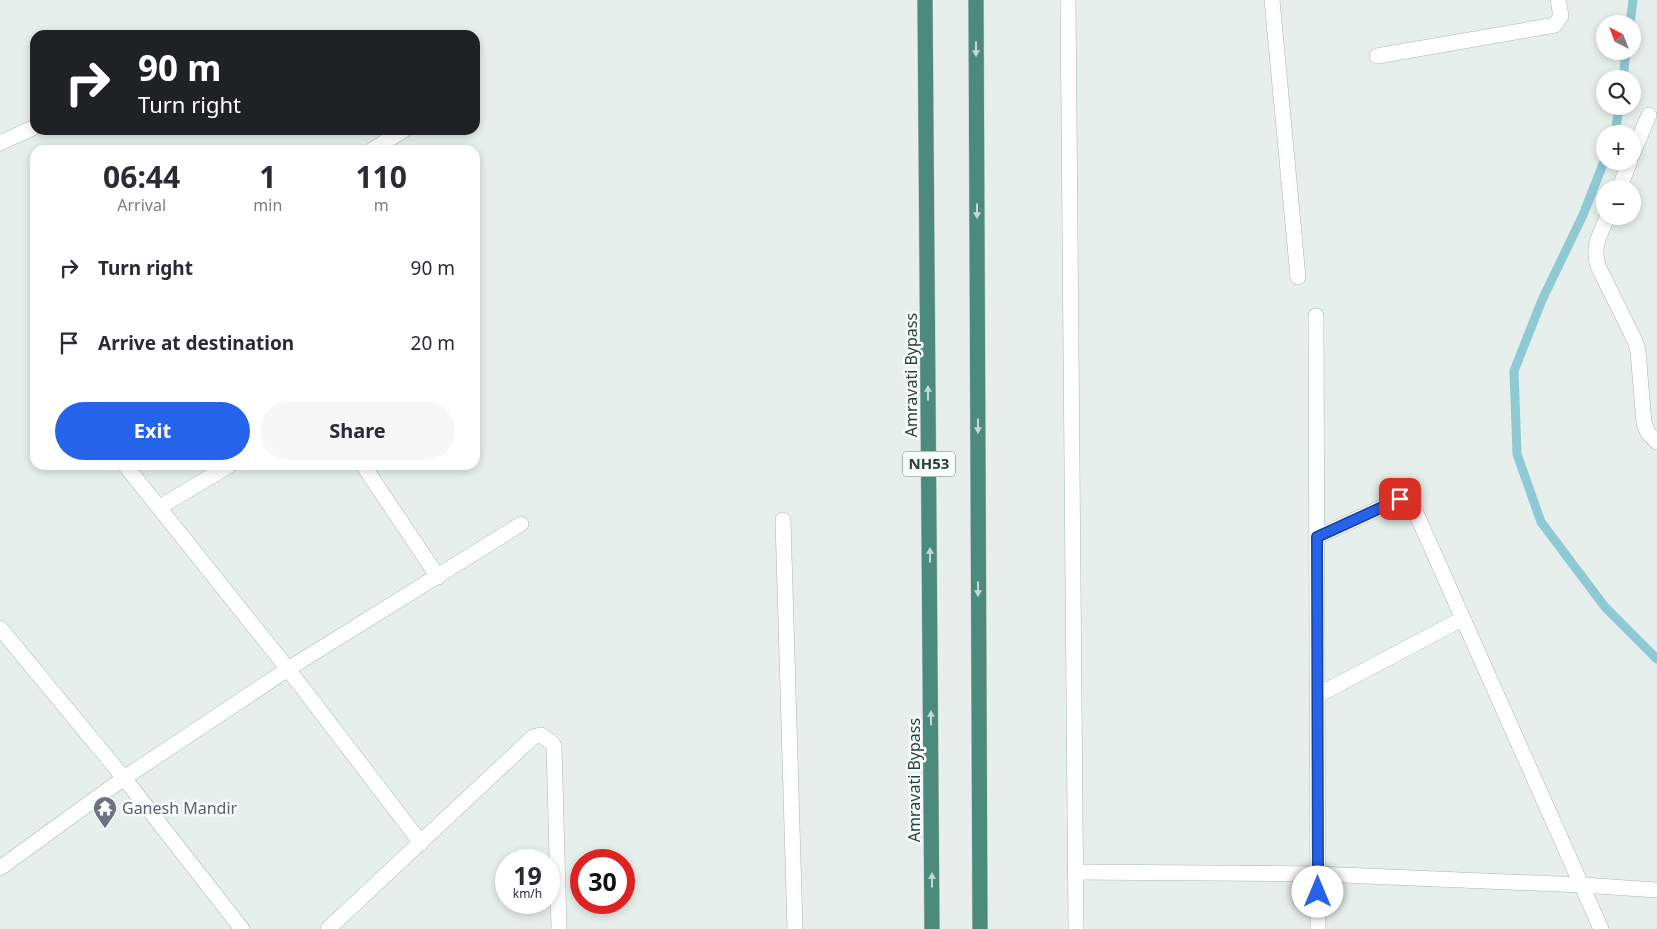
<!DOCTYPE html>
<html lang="en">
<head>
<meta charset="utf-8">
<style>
  :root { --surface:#fff; --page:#f7f7f7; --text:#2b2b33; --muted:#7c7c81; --accent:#2563eb }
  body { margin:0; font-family:"Noto Sans",sans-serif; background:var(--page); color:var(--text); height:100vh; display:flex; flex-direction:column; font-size:19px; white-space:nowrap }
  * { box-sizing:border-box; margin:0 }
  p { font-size:16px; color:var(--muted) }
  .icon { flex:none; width:28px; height:28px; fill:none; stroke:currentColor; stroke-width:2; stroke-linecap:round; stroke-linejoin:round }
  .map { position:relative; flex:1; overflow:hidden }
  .drawer { position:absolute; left:30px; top:145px; width:450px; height:325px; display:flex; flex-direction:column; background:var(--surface); border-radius:15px; box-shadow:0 2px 8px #0003 }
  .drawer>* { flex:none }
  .hud { position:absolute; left:30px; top:30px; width:450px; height:105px; border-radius:15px; box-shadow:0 2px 8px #0003; background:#202124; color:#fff; overflow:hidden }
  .needle { width:32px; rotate:318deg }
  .controls { position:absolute; left:1596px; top:15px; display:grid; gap:10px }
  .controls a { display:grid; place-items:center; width:45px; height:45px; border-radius:50%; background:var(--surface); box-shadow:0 2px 8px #0003; font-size:25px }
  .speed { position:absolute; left:495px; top:849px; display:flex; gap:10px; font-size:25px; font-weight:700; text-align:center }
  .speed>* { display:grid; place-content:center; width:65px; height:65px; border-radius:50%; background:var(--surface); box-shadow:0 2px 8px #0003; line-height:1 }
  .speed small { font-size:12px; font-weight:400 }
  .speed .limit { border:8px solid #d22; background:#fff; color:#111 }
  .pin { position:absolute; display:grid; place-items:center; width:42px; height:42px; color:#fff; margin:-21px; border-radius:10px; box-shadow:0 2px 8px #0006 }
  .me { position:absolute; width:55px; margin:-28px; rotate:0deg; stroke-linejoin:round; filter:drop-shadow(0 0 4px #0008) }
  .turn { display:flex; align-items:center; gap:18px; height:105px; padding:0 25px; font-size:22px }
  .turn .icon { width:65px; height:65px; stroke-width:2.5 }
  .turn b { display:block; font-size:35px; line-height:42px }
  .eta { display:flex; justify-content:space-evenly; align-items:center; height:85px; text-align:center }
  .eta b { font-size:30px; font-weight:700; line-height:35px }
  .primary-button { display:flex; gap:10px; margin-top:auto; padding:10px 25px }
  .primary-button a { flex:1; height:58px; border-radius:30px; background:var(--accent); color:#fff; font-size:20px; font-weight:700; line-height:58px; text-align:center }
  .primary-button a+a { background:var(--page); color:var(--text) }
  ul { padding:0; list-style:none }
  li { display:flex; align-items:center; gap:15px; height:75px; padding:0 25px }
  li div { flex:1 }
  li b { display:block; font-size:19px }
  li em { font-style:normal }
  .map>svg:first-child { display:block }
</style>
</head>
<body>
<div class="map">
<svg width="1657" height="929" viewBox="0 0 1657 929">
  <rect width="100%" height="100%" fill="#e6efeb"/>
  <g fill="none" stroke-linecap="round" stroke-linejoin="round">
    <!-- stream -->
    <path stroke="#8ec9d4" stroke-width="9" d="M1630,24L1633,0
      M1623,79L1626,51
      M1615,134L1619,106
      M1605,159L1583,215L1542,300L1514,371L1517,454L1541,522L1605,607L1657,659"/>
    <!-- minor casing -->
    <g stroke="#a8b8b2" stroke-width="16">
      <path id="minor" d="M1272,0L1298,277
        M1377,56L1555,25L1561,16L1558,0
        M0,143L35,127
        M372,150L404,130
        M1632,155L1649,115
        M1619,189L1630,161
        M1608,216C1600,235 1592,245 1598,266L1635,341L1638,351L1644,423L1648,433L1657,442
        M1316,316L1318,929
        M125,465L288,669L421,843
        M363,465L438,577
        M160,507L230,465
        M783,520L795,929
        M1317,537L1400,499H1404L1412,504L1601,929
        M0,628L124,778L242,929
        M1318,695L1462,619
        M0,868L124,778L288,669L521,524
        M1075,872L1318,874L1582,885L1657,890
        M328,929L533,737L541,735L551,742L554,746L559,929"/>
    </g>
    <!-- secondary casing -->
    <g stroke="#a4bbb3" stroke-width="16">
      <path id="secondary" d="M1068,0L1076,929"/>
    </g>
    <!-- trunk casing -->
    <g stroke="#c2cac8" stroke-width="16">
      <path id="trunk" d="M925,0L932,929
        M976,0L980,929"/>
    </g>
    <!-- minor -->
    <use href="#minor" stroke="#fff" stroke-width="15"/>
    <!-- secondary -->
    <use href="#secondary" stroke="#fff" stroke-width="15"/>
    <!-- trunk -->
    <use href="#trunk" stroke="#4c8a7c" stroke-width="15"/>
  </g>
  <!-- one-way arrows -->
  <defs><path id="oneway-solid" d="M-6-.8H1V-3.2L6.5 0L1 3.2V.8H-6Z" transform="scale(1.25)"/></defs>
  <g fill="#c4d9d4">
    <use href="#oneway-solid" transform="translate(976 49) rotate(90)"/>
    <use href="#oneway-solid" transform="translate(977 211) rotate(90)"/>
    <use href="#oneway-solid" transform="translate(928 393) rotate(-90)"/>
    <use href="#oneway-solid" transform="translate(978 426) rotate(90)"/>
    <use href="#oneway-solid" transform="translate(930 555) rotate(-90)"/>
    <use href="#oneway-solid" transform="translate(978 589) rotate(90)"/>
    <use href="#oneway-solid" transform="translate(931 718) rotate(-90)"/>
    <use href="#oneway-solid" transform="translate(932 880) rotate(-90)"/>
  </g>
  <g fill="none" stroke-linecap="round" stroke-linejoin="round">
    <!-- route casing -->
    <g stroke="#184099" stroke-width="12">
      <path id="route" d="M1318,892L1317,537L1400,499"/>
    </g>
    <!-- route -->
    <use href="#route" stroke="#2563eb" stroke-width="9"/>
  </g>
  <!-- icons -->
  <defs>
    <g id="temple-pin" transform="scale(1.25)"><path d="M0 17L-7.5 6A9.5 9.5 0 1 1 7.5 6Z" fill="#6b7280" stroke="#f7fbf9"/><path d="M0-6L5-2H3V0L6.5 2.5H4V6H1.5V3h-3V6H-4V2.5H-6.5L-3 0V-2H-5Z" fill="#fff"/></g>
  </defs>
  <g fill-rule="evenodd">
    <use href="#temple-pin" x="105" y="808"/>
  </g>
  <g text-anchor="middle" stroke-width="5" stroke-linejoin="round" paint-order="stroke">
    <!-- shield labels -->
    <rect fill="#f7fbf9" stroke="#637a73" stroke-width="1" x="903" y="451.5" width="52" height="25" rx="4"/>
    <g font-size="15" font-weight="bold" fill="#24423a">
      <text x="929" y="469">NH53</text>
    </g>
    <!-- street labels -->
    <g font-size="16" fill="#24423a" stroke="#f7fbf9">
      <text transform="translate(911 375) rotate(-90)" y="6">Amravati Bypass</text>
      <text transform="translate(914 780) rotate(-90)" y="6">Amravati Bypass</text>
    </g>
    <!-- worship labels -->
    <g font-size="16" fill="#5b616d" stroke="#f7fbf9" text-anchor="start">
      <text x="122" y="814">Ganesh Mandir</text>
    </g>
  </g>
</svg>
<div class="controls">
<a><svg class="needle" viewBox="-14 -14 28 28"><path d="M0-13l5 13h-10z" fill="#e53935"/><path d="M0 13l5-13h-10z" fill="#7c7c81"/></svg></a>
<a><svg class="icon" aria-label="search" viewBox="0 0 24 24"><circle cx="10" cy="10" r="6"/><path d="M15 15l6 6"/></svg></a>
<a>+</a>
<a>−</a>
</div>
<div class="speed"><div>19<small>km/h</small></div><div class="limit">30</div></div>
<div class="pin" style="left:1400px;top:499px;background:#d93025"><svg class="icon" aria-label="arrive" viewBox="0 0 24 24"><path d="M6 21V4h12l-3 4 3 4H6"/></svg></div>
<svg class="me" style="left:1318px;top:892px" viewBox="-20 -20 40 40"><circle r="19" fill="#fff"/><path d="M0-13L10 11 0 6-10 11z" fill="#2563eb"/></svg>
<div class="hud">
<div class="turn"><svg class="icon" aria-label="right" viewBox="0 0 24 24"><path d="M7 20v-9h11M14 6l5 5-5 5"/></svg><div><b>90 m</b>Turn right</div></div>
</div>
<section class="drawer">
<div class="eta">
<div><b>06:44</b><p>Arrival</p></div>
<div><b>1</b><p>min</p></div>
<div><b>110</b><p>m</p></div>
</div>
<ul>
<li><svg class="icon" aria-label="right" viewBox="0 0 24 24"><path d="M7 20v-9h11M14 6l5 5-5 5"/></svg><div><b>Turn right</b></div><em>90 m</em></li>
<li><svg class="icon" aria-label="arrive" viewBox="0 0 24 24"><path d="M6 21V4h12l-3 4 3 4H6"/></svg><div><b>Arrive at destination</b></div><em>20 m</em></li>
</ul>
<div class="primary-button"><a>Exit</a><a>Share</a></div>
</section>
</div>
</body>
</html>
